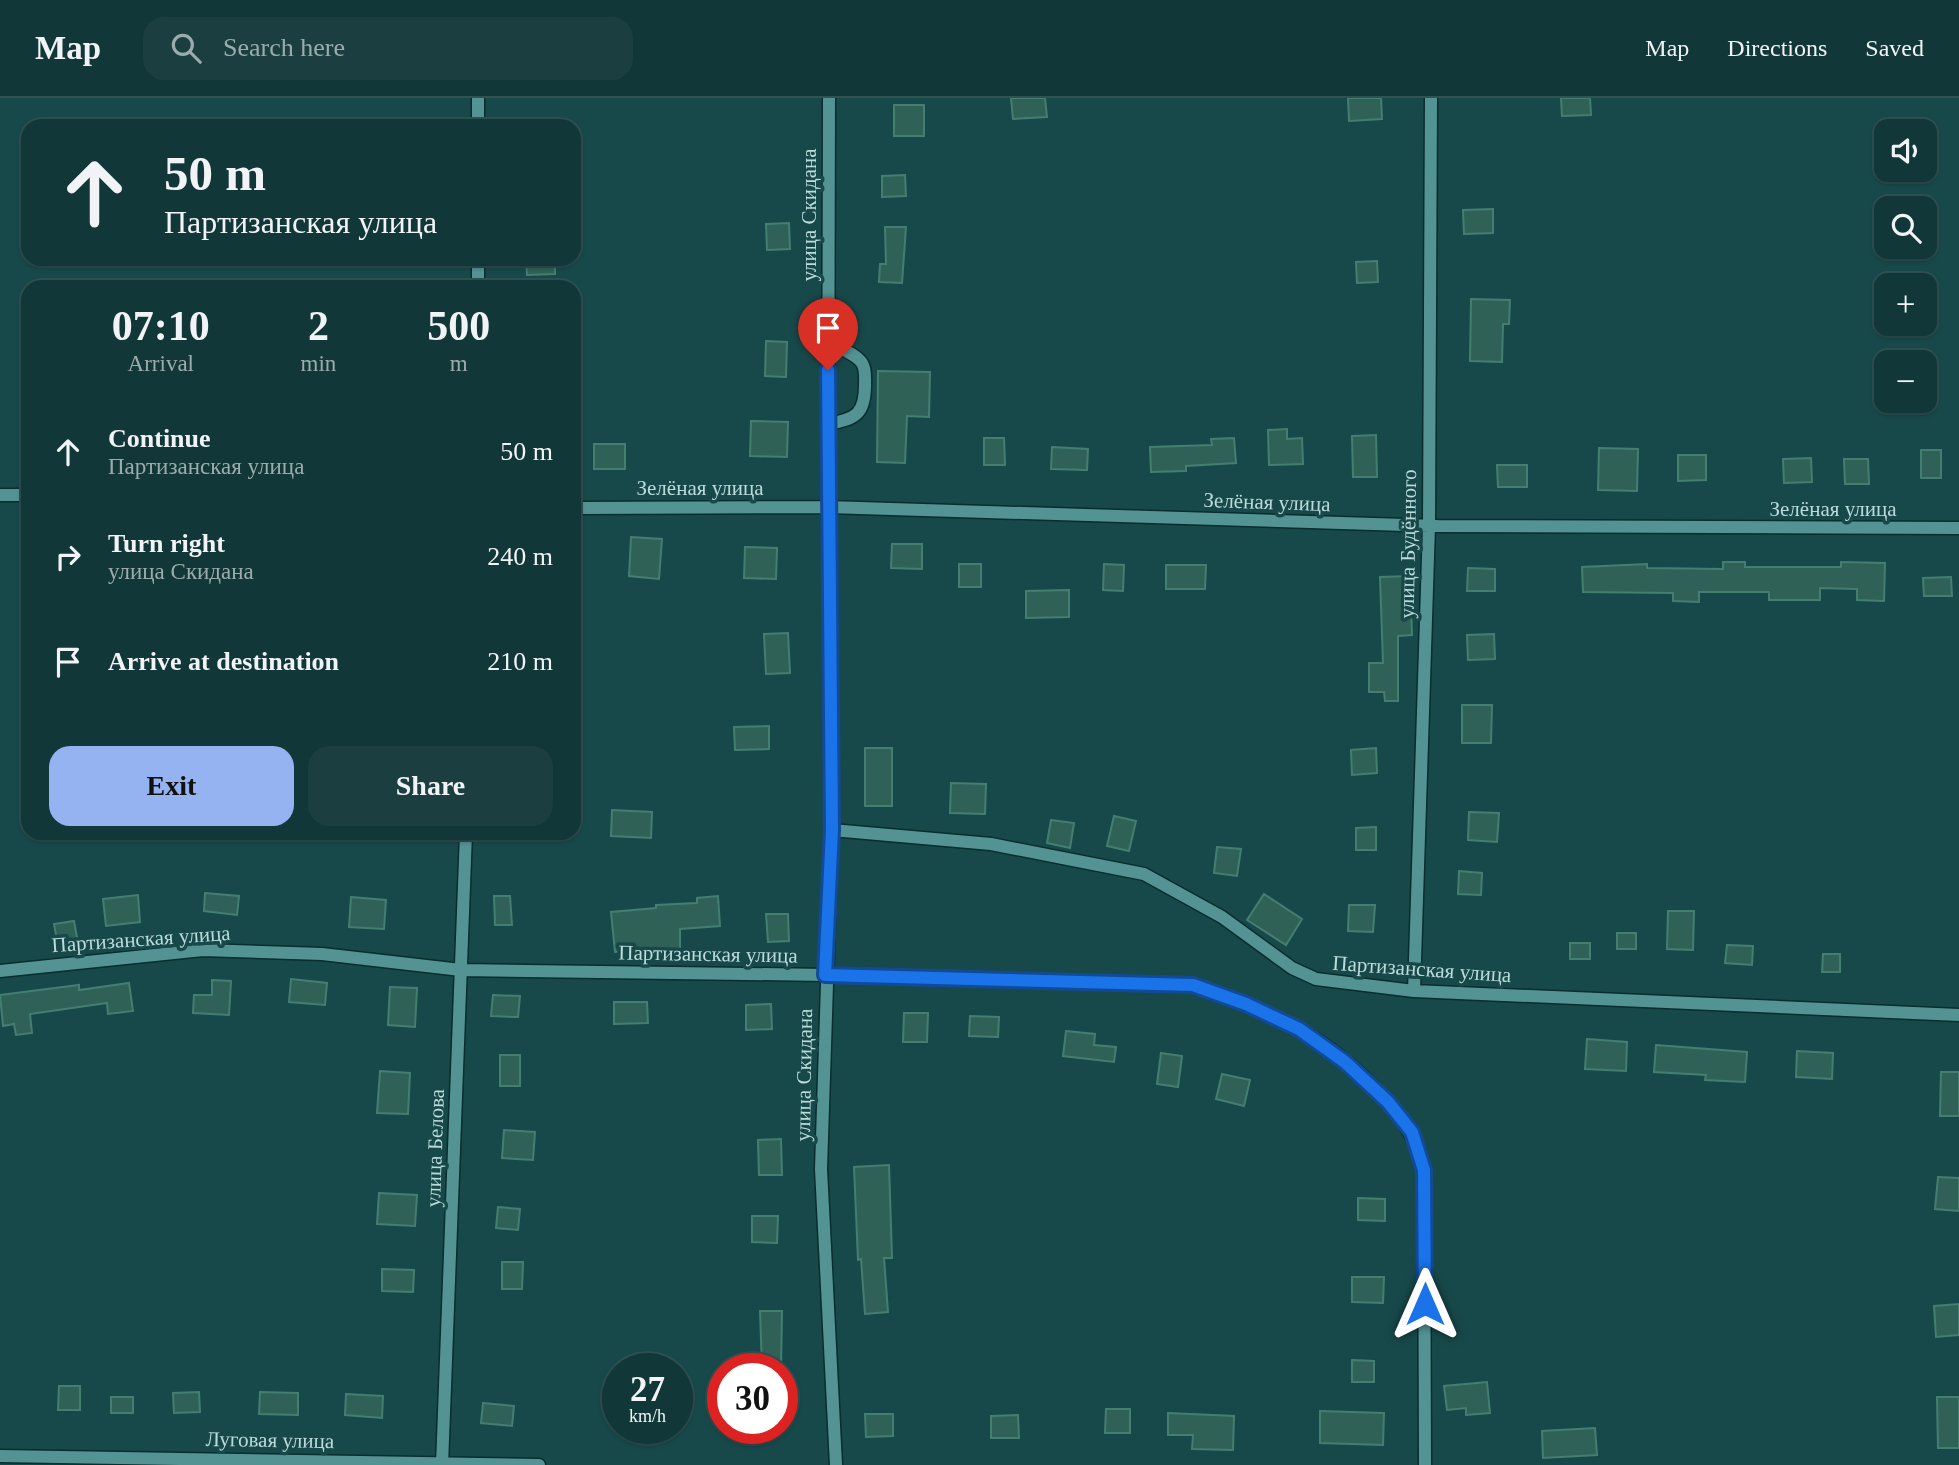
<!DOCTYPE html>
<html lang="en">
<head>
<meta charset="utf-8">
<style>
  :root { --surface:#123738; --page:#1b3f40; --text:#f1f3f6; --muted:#9cacae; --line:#315153; --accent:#95b2f1 }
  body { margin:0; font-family:"Times New Roman",serif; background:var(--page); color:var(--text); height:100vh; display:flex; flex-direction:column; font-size:26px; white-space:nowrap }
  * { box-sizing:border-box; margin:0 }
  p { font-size:23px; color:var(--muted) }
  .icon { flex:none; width:38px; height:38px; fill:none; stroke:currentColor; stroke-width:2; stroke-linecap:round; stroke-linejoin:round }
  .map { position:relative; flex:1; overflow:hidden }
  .side { position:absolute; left:21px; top:182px; width:560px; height:560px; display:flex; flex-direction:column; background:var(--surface); border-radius:21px; box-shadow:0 2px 5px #0004,0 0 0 2px var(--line) }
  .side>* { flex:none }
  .top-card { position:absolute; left:21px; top:21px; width:560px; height:147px; border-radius:21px; box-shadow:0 2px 5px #0004,0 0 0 2px var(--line); background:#123738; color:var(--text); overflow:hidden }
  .buttons { position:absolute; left:1874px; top:21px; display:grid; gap:14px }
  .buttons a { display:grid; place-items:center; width:63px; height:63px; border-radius:14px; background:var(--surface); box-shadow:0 2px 5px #0004,0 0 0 2px var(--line); font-size:35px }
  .speed { position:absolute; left:602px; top:1255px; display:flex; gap:14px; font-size:35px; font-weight:700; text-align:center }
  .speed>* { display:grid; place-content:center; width:91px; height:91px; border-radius:50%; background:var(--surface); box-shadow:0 2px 5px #0004,0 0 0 2px var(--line); line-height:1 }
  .speed small { font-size:18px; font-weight:400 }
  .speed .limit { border:10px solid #d22; background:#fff; color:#111 }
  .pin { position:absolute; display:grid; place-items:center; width:60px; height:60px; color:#fff; margin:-72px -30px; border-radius:50% 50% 50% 0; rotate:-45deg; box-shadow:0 0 7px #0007 }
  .pin .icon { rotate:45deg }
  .me { position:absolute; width:77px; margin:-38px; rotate:0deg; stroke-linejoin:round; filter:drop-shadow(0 0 5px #0008) }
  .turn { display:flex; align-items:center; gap:24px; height:147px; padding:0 28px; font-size:32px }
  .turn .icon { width:91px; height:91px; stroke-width:2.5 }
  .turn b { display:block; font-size:49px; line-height:60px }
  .eta { display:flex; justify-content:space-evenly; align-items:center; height:119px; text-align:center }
  .eta b { font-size:42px; font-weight:700; line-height:49px }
  .cta { display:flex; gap:14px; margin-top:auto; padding:14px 28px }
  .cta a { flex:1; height:80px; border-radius:21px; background:var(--accent); color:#111; font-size:28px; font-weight:700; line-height:80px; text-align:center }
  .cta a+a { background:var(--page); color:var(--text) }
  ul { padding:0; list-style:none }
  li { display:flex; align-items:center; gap:21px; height:105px; padding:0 28px }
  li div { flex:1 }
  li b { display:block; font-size:26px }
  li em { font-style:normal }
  header { display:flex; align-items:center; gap:42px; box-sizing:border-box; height:98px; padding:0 35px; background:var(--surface); border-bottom:2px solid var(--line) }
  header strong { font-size:33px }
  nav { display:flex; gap:38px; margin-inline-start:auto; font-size:24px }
  .search { width:490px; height:63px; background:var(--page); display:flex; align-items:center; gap:18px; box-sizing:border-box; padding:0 24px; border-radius:21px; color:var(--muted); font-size:26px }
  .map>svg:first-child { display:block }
</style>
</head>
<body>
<header>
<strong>Map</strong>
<div class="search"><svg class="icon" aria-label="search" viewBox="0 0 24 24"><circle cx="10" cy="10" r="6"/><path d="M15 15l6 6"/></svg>Search here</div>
<nav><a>Map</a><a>Directions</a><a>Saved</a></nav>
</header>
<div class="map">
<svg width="1959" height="1367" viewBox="0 0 1959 1367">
  <rect width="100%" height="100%" fill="#18494a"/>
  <!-- building -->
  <path fill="#306156" stroke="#447e71" stroke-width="2" d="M1011,0H1045L1047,19L1013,21Z
    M1348,0H1381L1382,21L1349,23Z
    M1561,0H1590L1591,17L1562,18Z
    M894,7H924V38H894Z
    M905,77L906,98L882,99V78Z
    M1493,111V135L1464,136L1463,112Z
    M789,125L790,151L767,152L766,126Z
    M885,129H906L902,185L879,184L880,166H886Z
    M526,161H555V176L527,177Z
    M1377,163L1378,184L1357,185L1356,164Z
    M1471,201L1510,202L1509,226H1503L1502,264L1470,263Z
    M766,243L787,244L786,279L765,278Z
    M878,273L930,274L929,319L907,318L905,365L877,364Z
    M751,323L788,324L787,359L750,358Z
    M1287,331V341L1302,340L1303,366L1269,367L1268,332Z
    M1376,337L1377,379H1353L1352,338Z
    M984,340H1004L1005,367H984Z
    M1234,340L1236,365L1186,368V373L1151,374L1150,349L1212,347L1211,341Z
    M594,346H625V371H594Z
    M1052,349L1088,351L1087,372L1051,371Z
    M1599,350L1638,351L1637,393L1598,392Z
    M1921,352H1941V380H1921Z
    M1678,357H1706V382L1678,383Z
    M1811,360L1812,384L1784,385L1783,361Z
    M1844,361H1868L1869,386H1845Z
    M1497,367H1527V389H1498Z
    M631,439L662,441L659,481L629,478Z
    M892,446H922V471L891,470Z
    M745,449L777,450L776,481L744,480Z
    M1723,464H1745V469H1841V464L1885,465L1884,503L1857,502V491L1820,490V502H1769V494H1699V504L1673,503V495L1583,494L1582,469L1647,466V470L1723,471Z
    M959,466H981V489H959Z
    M1104,466L1124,467L1123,493L1103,492Z
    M1166,467H1206L1205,491H1166Z
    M1468,470L1495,471V493H1467Z
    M1410,478L1412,537L1398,538V603H1385L1384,594H1369V565H1383L1380,479Z
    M1951,479L1952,498H1924L1923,480Z
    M1069,492V519L1026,520V493Z
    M788,535L790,575L766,576L764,536Z
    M1494,536L1495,561L1468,562L1467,537Z
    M1462,607H1492L1491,645H1462Z
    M769,628V651L735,652L734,629Z
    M865,650H892V708H865Z
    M1376,650L1377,675L1352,677L1351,652Z
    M951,685L986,686L985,716L950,715Z
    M612,712L652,714L651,740L611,738Z
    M1469,714L1499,715L1497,744L1468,742Z
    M1114,718L1136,723L1129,753L1107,748Z
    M1051,722L1074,725L1070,750L1047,745Z
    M1376,729V752H1356V730Z
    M1217,749L1241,751L1237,778L1214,775Z
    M1459,773L1482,775L1481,797L1458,796Z
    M205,795L239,798L237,817L204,813Z
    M1264,796L1302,821L1286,847L1247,822Z
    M138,797L140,824L106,828L103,801Z
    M494,798H510L512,827H495Z
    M718,798L720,828L680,831V850L615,854L611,814L656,810V807L697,805V800Z
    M351,799L386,802L384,831L349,829Z
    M1349,807H1375L1373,834L1348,833Z
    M1668,813H1694L1693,852L1667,851Z
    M766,816H788L789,843L768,844Z
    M74,823L78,845L58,848L54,826Z
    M1617,835H1636V851H1617Z
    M1570,845H1590V861H1570Z
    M1727,847L1753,848L1752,867L1725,865Z
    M1823,856H1840V874H1822Z
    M291,881L327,885L325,907L289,904Z
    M212,882L231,883L229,917L193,915L194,897H212Z
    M129,885L133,913L108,916L107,905L30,916L32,935L16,937L14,926L3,928L0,897L79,887V892Z
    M390,889L417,890L415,929L388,927Z
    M493,897L520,898L518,919L491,918Z
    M614,904H647L648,925L614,926Z
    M771,906L772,931L746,932V907Z
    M904,915H928L927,944H903Z
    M970,918L999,919L998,939L969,938Z
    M1066,933L1095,936L1094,947L1116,949L1114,964L1063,958Z
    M1587,941L1627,944L1626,973L1585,971Z
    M1656,947L1747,954L1745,984L1705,982L1706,977L1654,974Z
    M1797,953L1833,955L1832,981L1796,979Z
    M1161,955L1182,958L1178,989L1157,986Z
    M500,957H520V988H500Z
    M380,973L410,975L408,1016L377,1015Z
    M1941,974H1959V1018H1940Z
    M1222,976L1250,982L1244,1008L1216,1001Z
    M504,1032L535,1034L533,1062L502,1060Z
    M781,1041L782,1077H759L758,1042Z
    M889,1067L892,1160H884L888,1214L865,1216L861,1161L858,1162L854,1069Z
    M1938,1079L1959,1080V1113L1935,1111Z
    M379,1095L417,1097L415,1128L377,1126Z
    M1358,1100L1385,1101V1123L1358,1122Z
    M498,1109L520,1111L518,1132L496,1130Z
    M752,1118H778L777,1145L752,1144Z
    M502,1164H523L522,1191H502Z
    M382,1171L414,1172L413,1194L382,1193Z
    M1352,1179H1384L1383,1205L1352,1204Z
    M1959,1206V1237L1936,1239L1934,1208Z
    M760,1213H782L781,1270H762Z
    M1352,1262L1374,1263V1284H1352Z
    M1487,1284L1490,1315L1466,1317V1310L1447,1312L1444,1288Z
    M59,1288H80V1312H58Z
    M199,1294L200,1314L174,1315L173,1295Z
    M260,1294L298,1295V1317L259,1316Z
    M346,1296L383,1298L382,1320L345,1317Z
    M111,1299H133V1315H111Z
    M1937,1299H1959V1350H1938Z
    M483,1305L514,1308L512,1328L481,1325Z
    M1106,1311H1130V1335H1105Z
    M1320,1313L1384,1315L1383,1347L1320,1345Z
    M1168,1315L1234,1318L1233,1352L1192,1351L1193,1337H1168Z
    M865,1316H893V1338L866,1339Z
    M1018,1317L1019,1340H991V1318Z
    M1595,1330L1597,1357L1543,1360L1542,1333Z"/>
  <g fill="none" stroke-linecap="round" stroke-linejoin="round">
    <!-- minor casing -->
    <g stroke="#0a2d2e" stroke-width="15">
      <path id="minor" d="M478,0V28
        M829,0L828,409L832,732L821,1071L836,1367
        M478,161V189
        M828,326C856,321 865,316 865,287C865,280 866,271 862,265C855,255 839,250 828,245
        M0,397H28
        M574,410L828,409L1437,428L1959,430
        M832,732L991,746L1144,776L1222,819L1292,870L1316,881L1414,893L1959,917
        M0,873L203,852L322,856L461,872L826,877L1193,887C1228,900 1265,912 1298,930C1348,958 1412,1015 1424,1072L1425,1367
        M1414,893L1429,428L1431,0
        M0,1358L539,1367
        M442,1367L466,735"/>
    </g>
    <!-- minor -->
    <use href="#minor" stroke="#549394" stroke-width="12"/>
  </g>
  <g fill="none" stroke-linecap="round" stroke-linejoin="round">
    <!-- route casing -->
    <g stroke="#114b97" stroke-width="18">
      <path id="route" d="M828,272L832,732L825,877L1193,887L1246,906L1299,931L1345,964L1388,1004L1412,1034L1424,1072L1425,1206"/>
    </g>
    <!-- route -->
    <use href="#route" stroke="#1a73e8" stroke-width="12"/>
  </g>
  <g text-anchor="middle" stroke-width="7" stroke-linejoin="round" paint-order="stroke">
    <!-- street labels -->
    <g font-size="21" fill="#bcdbdb" stroke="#18494a">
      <text transform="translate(809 117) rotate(-90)" y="7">улица Скидана</text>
      <text x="700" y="397">Зелёная улица</text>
      <text transform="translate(1267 404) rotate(2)" y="7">Зелёная улица</text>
      <text x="1833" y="418">Зелёная улица</text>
      <text transform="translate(1408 446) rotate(-89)" y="7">улица Будённого</text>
      <text transform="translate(141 841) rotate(-4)" y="7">Партизанская улица</text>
      <text transform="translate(708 856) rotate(1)" y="7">Партизанская улица</text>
      <text transform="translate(1422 871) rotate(4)" y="7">Партизанская улица</text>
      <text transform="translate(804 977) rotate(-89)" y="7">улица Скидана</text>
      <text transform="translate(435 1050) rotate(-88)" y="7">улица Белова</text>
      <text transform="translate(270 1342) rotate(1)" y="7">Луговая улица</text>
    </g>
  </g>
</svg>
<div class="buttons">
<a><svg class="icon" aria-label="sound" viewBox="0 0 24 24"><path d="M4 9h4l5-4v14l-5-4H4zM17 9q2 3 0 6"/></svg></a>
<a><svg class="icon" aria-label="search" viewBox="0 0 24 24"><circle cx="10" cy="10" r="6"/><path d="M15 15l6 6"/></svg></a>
<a>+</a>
<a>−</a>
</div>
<div class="speed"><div>27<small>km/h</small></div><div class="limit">30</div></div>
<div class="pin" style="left:828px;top:272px;background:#d93025"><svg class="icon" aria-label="arrive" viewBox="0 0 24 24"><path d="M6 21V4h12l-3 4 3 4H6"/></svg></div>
<svg class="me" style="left:1425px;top:1206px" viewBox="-20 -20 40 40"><path d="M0-17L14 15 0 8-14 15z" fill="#1a73e8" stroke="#fff" stroke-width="4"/></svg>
<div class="top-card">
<div class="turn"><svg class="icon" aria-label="ahead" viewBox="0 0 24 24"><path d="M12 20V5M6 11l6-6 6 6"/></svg><div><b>50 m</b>Партизанская улица</div></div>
</div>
<section class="side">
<div class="eta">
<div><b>07:10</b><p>Arrival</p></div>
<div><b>2</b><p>min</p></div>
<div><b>500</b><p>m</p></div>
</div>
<ul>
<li><svg class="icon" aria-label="ahead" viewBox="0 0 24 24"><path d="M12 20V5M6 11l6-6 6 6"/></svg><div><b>Continue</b><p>Партизанская улица</p></div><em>50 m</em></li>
<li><svg class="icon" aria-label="right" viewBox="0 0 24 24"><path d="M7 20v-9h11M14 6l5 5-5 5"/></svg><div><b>Turn right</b><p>улица Скидана</p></div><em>240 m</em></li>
<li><svg class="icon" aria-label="arrive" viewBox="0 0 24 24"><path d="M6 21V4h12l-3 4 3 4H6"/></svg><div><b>Arrive at destination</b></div><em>210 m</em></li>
</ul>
<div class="cta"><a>Exit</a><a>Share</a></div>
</section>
</div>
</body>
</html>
